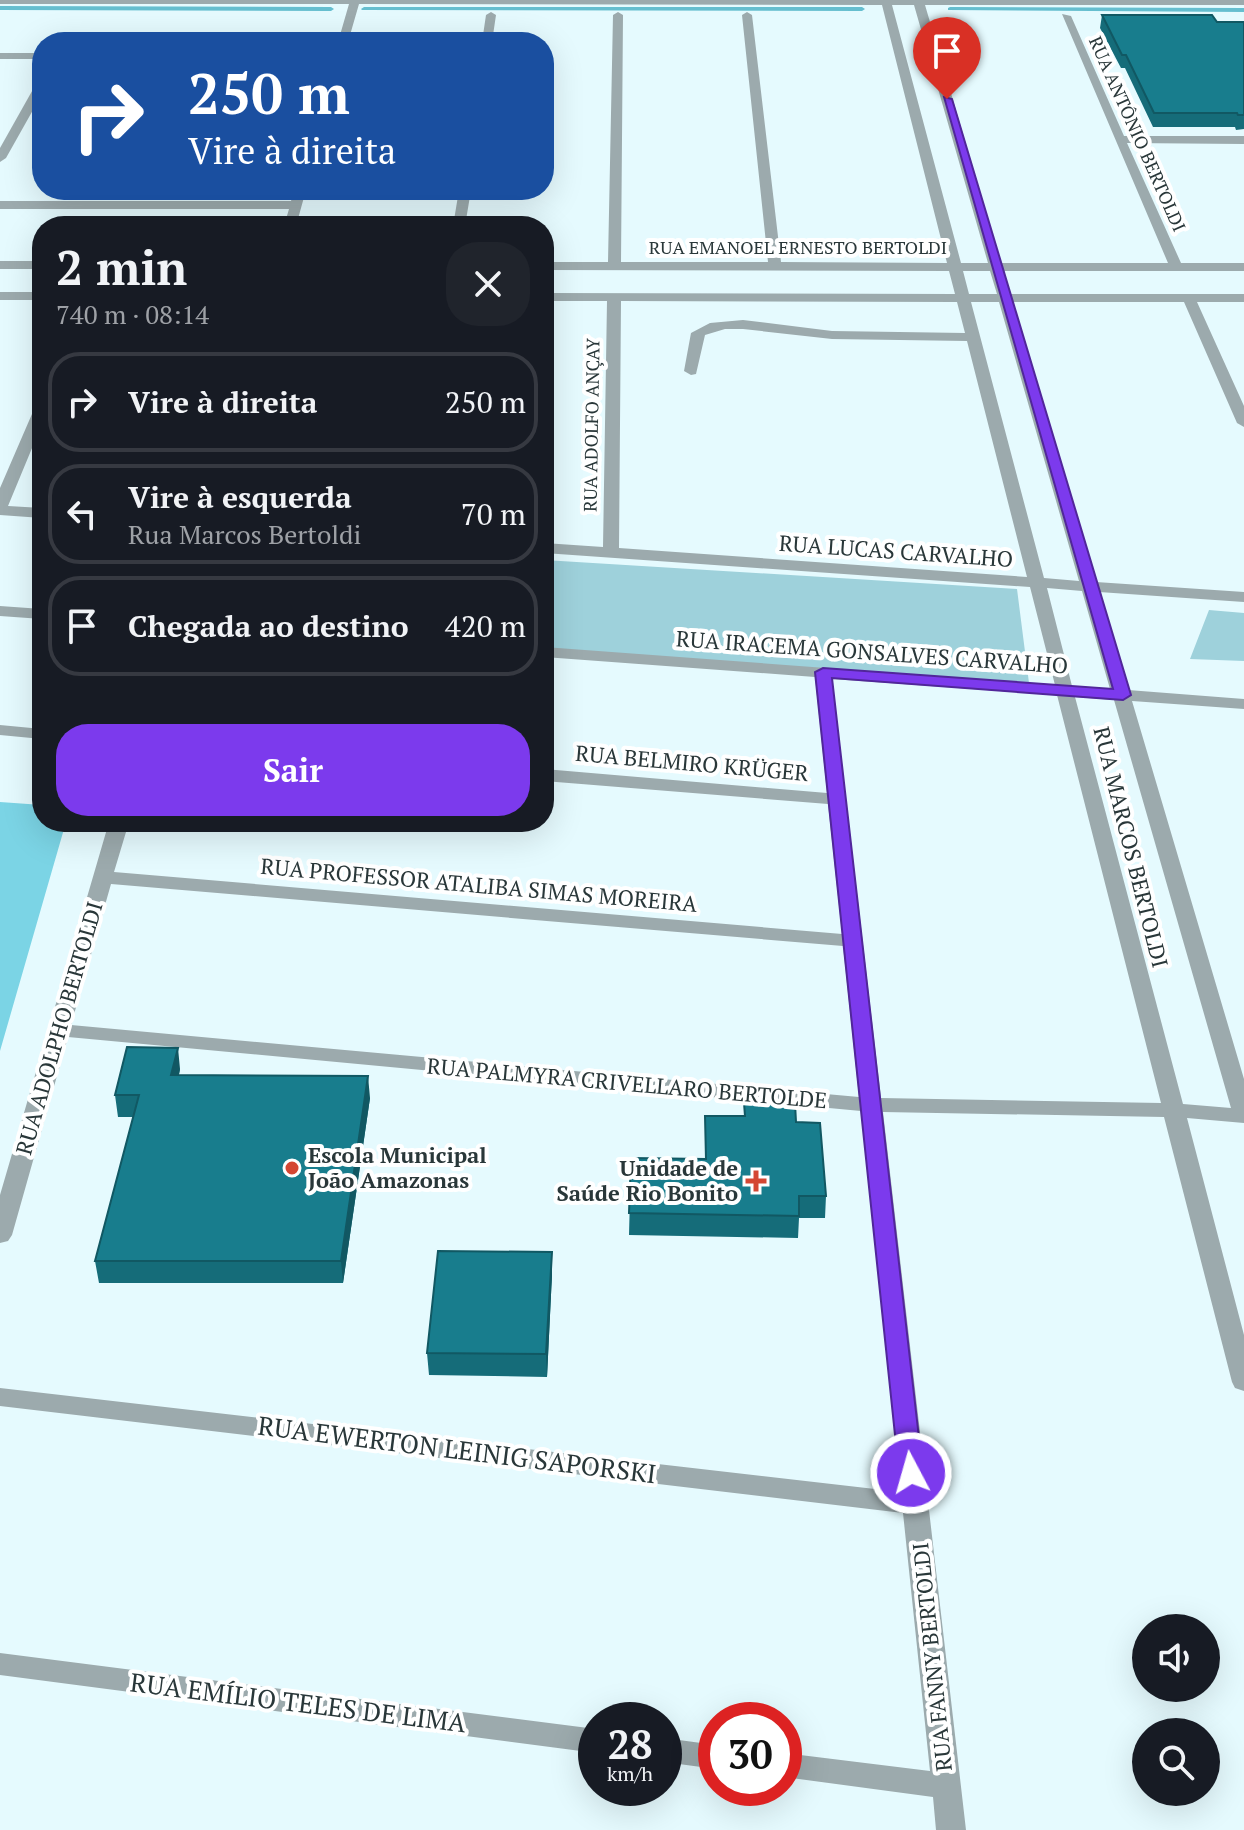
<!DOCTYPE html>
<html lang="pt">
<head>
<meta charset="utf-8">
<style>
  :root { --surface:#171b24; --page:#20242c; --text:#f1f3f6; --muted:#9ea1a6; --line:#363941; --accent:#7c3aed }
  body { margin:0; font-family:"PT Serif",serif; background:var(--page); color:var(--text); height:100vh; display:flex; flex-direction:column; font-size:30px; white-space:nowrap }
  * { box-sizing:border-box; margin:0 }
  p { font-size:26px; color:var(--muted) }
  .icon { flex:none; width:44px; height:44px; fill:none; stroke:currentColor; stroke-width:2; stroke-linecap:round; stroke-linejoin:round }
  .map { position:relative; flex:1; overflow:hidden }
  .side { position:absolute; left:32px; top:216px; width:522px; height:616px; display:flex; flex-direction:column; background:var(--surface); border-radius:32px; box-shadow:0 8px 32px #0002 }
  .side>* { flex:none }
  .guide { position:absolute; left:32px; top:32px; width:522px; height:168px; border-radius:32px; box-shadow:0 8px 32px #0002; background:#1a4fa0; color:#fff; overflow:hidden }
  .controls { position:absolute; left:1132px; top:1614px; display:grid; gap:16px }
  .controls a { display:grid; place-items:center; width:88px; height:88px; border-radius:50%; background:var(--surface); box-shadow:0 8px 32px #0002; font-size:40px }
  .speed { position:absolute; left:578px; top:1702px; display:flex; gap:16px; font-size:40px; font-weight:700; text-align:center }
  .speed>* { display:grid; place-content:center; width:104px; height:104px; border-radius:50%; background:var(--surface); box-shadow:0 8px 32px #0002; line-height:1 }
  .speed small { font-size:20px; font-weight:400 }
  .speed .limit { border:12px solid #d22; background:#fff; color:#111 }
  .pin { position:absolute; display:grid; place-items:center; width:68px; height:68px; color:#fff; margin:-82px -34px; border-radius:50% 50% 50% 0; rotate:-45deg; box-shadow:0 0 8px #0007 }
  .pin .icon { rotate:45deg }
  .me { position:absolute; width:88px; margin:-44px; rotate:354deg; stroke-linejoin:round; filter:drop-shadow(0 0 6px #0008) }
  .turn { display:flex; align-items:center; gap:28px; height:168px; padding:0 24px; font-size:36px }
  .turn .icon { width:104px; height:104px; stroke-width:2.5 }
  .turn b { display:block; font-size:56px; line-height:68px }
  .round { display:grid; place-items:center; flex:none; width:84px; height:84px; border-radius:32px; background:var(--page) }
  .summary { display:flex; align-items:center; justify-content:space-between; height:136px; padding:0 24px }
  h1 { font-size:48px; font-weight:600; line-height:60px }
  .button { display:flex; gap:16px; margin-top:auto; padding:16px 24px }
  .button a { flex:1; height:92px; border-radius:32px; background:var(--accent); color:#fff; font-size:32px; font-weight:600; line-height:92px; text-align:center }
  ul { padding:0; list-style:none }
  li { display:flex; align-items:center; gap:24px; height:100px; margin:0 16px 12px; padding:0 8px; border:4px solid var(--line); border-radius:32px }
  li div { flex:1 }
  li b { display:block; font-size:30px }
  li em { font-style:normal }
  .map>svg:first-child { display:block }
</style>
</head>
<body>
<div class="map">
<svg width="1244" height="1830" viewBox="0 0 1244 1830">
  <rect width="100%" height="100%" fill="#e5fafe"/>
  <!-- green -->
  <path fill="#9ed1db" d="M544,560L1017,589L1029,683L544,649Z
    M1209,610L1244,613V661L1190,659Z"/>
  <!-- forest -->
  <path fill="#7bd4e5" d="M144,190H270L172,198Z
    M0,802L42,805V822H66L0,1051Z"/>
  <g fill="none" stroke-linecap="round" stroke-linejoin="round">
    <!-- stream -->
    <path fill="#65becf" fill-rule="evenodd" d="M0,6L331,7L334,9L331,11L0,10Z
      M364,7H862L865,9L862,11L362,10L361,9Z
      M950,7L1244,8V12L948,10V8Z"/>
    <!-- minor -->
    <path fill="#9caaad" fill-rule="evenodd" d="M0,0H1244V5H925L1001,263H1168L1062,14L1071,16L1124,136H1244V144L1127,143L1181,263H1244V271H1004L1010,294H1244V302H1197L1244,406V427L1237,423L1184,302H1013L1096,582L1244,592V602L1099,592L1128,690L1244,699V709L1132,701L1244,1079V1123L1187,1118L1244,1335V1391L1235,1388L1232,1382L1164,1117L883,1112L966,1830H936L933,1797L784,1777V1753L930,1771L903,1513L0,1406V1388L901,1492L861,1111L68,1037L12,1235L8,1241L0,1243V1195L109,822H129L114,872L842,934L828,804L544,781V769L827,793L815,677L544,657V647L1055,685L1030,587L544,553V543L603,547L607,301H544V293L955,294L949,271L544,270V262H608L613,15L618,12L623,15L621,262H768L742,15L747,12L752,15L781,262L947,263L882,5L359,4L348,42H338L349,4H0ZM892,5H914L988,263H961ZM963,271H990L997,294H969ZM621,301L957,302L965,333L832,331L743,320L710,323L691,333L684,371L691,375L696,374L705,335L725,329H743L832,339L967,341L1027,577L619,548ZM971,302H999L1079,581L1044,578ZM1047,588L1082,591L1110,689L1072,686ZM832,679L1057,695L1161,1103L881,1098ZM1075,697L1114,700L1231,1108L1183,1104ZM111,884L843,946L859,1097L71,1025Z
      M491,12L496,15L492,42H482L486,15Z
      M0,53H42V59H0Z
      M42,81V94L6,158L0,162V148L36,84Z
      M294,190H306L296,226H284L289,209H0V201H291Z
      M459,190H471L465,226H453Z
      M0,261H42V269H0Z
      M0,292H42V300H0Z
      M42,403V424L8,506L42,508V518L0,515V488L35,407Z
      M0,606L42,609V619L0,616Z
      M0,725L42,729V739L0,735Z
      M0,1653L596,1729V1753L0,1675Z
      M664,1738L716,1745V1769L664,1762Z"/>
  </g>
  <!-- wall -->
  <path fill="#156c79" d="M1102,15L1217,22H1244V129L1236,130L1235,127H1153L1125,68H1121L1100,28Z
    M180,1069L179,1075L370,1098L343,1283H99L95,1261L133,1117H118L115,1095Z
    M744,1103L796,1122L826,1196L825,1218H799L798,1238L629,1235L631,1158L705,1159V1116H744Z
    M552,1252V1274L547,1377L429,1375L427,1353Z"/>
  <!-- shaded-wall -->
  <path fill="#115863" d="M178,1048L180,1069L174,1096L171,1075Z
    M368,1076L370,1098L343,1283L341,1261Z
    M552,1252V1274L547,1377L546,1354Z"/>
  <!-- building -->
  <path fill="#187d8d" stroke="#115863" stroke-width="2" d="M1102,15H1212L1217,22H1244V115H1238L1237,113H1154L1126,55H1122Z
    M127,1047L178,1048L171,1075L368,1076L341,1261H95L139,1095H115Z
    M744,1103H795L796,1122L820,1123L826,1196H799V1216L629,1213L631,1158L706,1159L705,1116H745Z
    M438,1251L552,1252L546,1354L427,1353Z"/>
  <!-- route -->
  <path fill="#7c3aed" stroke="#51269a" stroke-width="2" d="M944,97L952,99L1131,695L1123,700L832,678L923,1473L919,1479L911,1482L903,1479L899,1473L815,672L823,668L1113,689Z"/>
  <!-- markers -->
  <g fill="#d44733" stroke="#fff" stroke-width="3">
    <circle cx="292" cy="1168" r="8"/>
    <path d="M752 1169h8v8h8v8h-8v8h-8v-8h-8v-8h8z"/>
  </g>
  <g text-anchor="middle" stroke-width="8" stroke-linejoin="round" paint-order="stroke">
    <!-- far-street labels -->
    <g font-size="18" fill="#293739" stroke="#fff">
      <text transform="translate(1137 134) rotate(66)" y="6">RUA ANTÔNIO BERTOLDI</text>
      <text x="798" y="254">RUA EMANOEL ERNESTO BERTOLDI</text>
      <text transform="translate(592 425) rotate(-89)" y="6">RUA ADOLFO ANÇAY</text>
    </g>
    <!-- street labels -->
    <g font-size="22" fill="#293739" stroke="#fff">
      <text transform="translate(896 551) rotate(4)" y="8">RUA LUCAS CARVALHO</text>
      <text transform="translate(872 652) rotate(4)" y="8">RUA IRACEMA GONSALVES CARVALHO</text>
      <text transform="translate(692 763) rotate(5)" y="8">RUA BELMIRO KRÜGER</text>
      <text transform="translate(1131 847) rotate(76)" y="8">RUA MARCOS BERTOLDI</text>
      <text transform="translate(479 885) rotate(5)" y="8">RUA PROFESSOR ATALIBA SIMAS MOREIRA</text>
      <text transform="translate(59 1028) rotate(-74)" y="8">RUA ADOLPHO BERTOLDI</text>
      <text transform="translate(627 1083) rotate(5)" y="8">RUA PALMYRA CRIVELLARO BERTOLDE</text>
      <text transform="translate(932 1657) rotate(-96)" y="8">RUA FANNY BERTOLDI</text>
    </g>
    <!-- poi labels -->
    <g font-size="22" font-weight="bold" fill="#293739" stroke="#fff" text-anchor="start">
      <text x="308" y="1163">Escola Municipal<tspan x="308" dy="25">João Amazonas</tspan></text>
      <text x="738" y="1176" text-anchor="end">Unidade de<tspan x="738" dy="25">Saúde Rio Bonito</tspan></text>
    </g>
    <!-- near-street labels -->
    <g font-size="26" fill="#293739" stroke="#fff">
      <text transform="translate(457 1450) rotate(7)" y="9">RUA EWERTON LEINIG SAPORSKI</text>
      <text transform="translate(298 1703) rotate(7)" y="9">RUA EMÍLIO TELES DE LIMA</text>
    </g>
  </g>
</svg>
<div class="controls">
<a><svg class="icon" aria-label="sound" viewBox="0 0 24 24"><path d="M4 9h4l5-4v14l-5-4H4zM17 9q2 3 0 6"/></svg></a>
<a><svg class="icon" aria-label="search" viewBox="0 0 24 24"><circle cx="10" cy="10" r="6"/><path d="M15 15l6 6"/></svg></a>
</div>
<div class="speed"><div>28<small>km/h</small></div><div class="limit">30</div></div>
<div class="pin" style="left:947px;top:99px;background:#d93025"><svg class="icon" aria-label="arrive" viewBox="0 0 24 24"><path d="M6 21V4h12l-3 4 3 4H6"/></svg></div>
<svg class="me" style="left:911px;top:1473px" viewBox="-20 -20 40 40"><circle r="17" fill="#7c3aed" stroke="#fff" stroke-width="3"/><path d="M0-11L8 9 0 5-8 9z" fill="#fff"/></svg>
<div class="guide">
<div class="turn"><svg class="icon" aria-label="right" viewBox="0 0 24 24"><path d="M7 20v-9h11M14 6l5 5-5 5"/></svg><div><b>250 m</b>Vire à direita</div></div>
</div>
<section class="side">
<div class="summary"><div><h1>2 min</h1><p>740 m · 08:14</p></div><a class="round"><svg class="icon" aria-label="close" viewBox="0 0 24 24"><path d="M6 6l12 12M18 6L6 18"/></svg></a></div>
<ul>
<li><svg class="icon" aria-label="right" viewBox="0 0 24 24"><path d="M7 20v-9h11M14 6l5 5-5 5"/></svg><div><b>Vire à direita</b></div><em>250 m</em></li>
<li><svg class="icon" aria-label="left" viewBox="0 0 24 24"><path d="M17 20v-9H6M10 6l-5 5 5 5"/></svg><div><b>Vire à esquerda</b><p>Rua Marcos Bertoldi</p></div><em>70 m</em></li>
<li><svg class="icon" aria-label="arrive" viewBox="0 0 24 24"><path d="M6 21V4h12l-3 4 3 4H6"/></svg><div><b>Chegada ao destino</b></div><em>420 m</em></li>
</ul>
<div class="button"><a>Sair</a></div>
</section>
</div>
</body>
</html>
